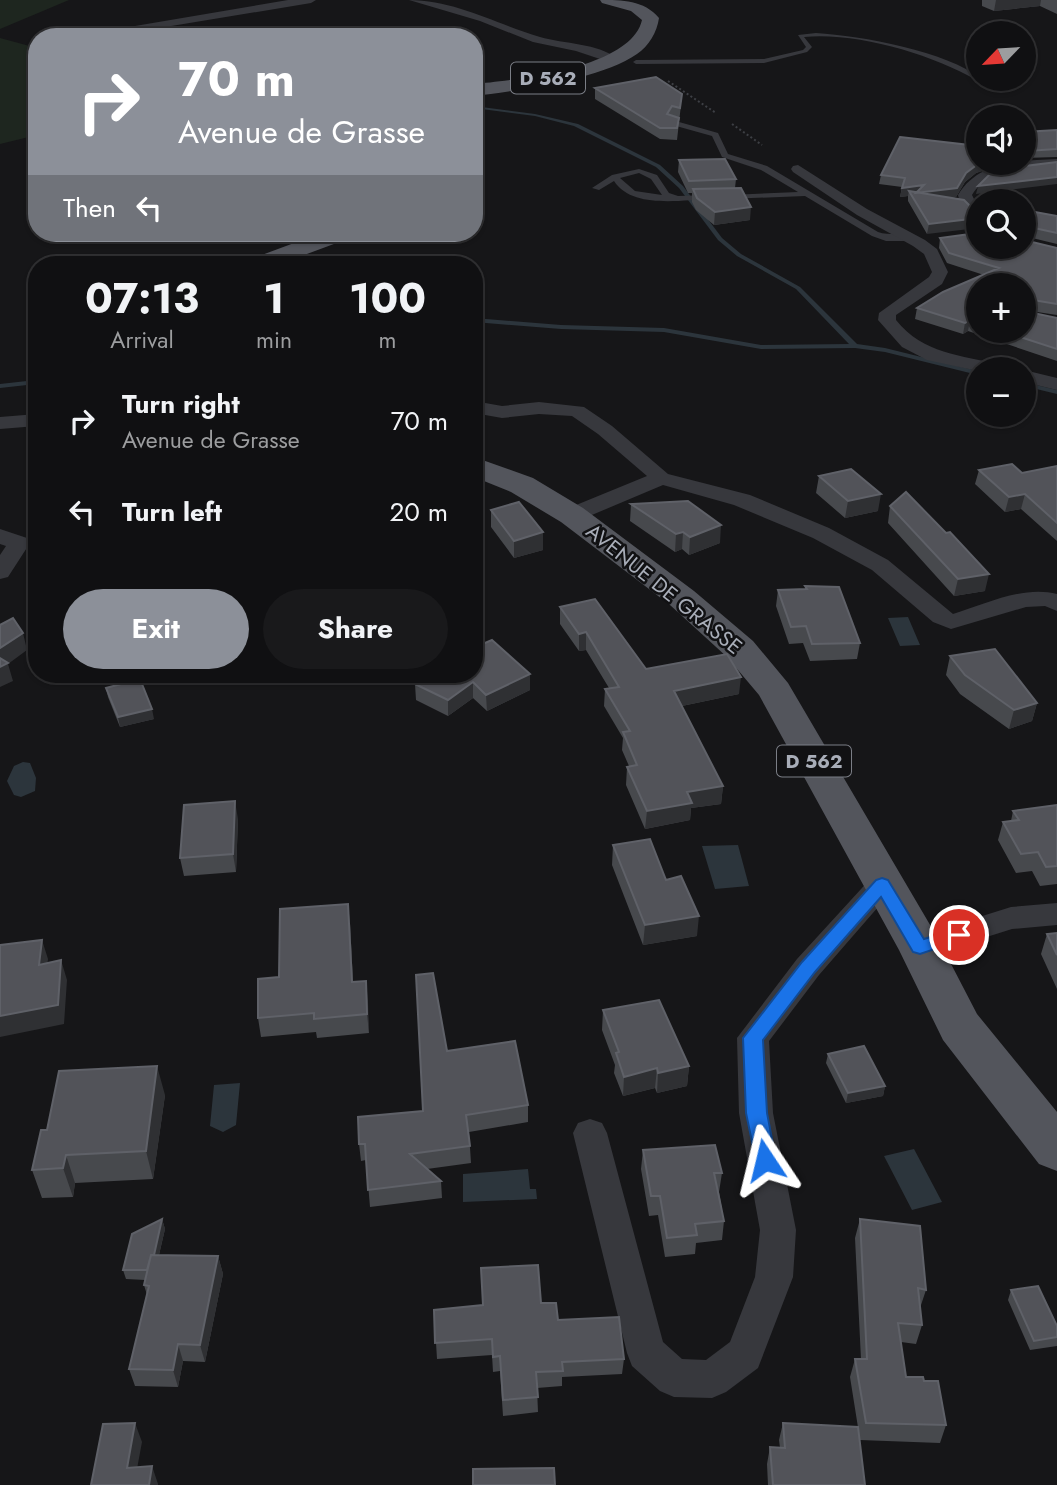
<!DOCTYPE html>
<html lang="en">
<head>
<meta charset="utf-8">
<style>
  :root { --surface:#101012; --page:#19191b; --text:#f1f3f6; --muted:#9c9d9f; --line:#303032; --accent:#8c9099 }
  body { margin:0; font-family:Jost,sans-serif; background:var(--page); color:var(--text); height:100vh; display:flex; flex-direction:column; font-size:26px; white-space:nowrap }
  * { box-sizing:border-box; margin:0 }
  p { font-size:23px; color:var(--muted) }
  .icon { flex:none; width:38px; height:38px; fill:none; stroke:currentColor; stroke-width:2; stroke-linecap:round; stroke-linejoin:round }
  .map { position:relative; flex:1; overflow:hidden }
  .details { position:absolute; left:28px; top:256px; width:455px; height:427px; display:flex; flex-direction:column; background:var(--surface); border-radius:28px; box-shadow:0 2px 5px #0004,0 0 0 2px var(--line) }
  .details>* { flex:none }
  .hud { position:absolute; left:28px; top:28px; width:455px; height:214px; border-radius:28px; box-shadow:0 2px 5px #0004,0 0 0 2px var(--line); background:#8c9099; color:#fff; overflow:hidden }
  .needle { width:46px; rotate:245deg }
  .controls { position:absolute; left:966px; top:21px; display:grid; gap:14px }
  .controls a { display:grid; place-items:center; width:70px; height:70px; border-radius:50%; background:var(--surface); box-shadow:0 2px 5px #0004,0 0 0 2px var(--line); font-size:35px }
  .pin { position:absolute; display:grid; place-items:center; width:60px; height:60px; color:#fff; margin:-30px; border:4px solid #fff; border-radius:50%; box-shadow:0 2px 7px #0007 }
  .me { position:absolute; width:77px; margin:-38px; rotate:350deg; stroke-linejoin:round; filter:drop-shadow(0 0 5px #0008) }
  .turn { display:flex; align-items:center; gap:24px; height:147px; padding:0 35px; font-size:32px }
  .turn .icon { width:91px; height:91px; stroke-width:2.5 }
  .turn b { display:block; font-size:49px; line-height:60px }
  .then { display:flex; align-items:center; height:66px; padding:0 35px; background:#0003; gap:14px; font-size:26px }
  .eta { display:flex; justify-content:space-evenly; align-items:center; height:119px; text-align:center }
  .eta b { font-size:42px; font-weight:700; line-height:49px }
  .button { display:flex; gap:14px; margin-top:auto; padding:14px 35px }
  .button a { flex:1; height:80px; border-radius:42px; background:var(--accent); color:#fff; font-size:28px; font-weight:700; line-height:80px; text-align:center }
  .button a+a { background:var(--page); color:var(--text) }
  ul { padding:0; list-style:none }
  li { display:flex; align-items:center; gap:21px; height:91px; padding:0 35px }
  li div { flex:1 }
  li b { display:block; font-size:26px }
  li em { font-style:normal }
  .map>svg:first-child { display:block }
</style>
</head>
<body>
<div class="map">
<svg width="1057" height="1485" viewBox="0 0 1057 1485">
  <rect width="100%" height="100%" fill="#161618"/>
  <!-- green -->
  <path fill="#1e261f" d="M0,0H69L0,29Z
    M0,38L37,48V135L0,144Z"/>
  <!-- water -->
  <path fill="#2c353c" d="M908,617L920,645L900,646L888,618Z
    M23,762L30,763L36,778L35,791L21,797L14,795L7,781L14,766Z
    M738,845L749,886L715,889L702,846Z
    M240,1083L236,1125L223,1132L210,1126L214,1085Z
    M914,1149L942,1202L912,1210L884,1156Z
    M528,1169L530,1189H536L537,1199L463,1202V1174Z"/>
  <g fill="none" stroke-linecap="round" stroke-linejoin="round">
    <!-- stream -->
    <path fill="#2c353c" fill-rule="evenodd" d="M474,106L535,114L578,124L660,165L683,186L722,238L741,254L800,287L857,344L885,348L978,371V375L885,352L855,348L761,349L664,332L561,329L474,322V318L561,325L664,328L761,345L849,344L796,289L737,256L718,240L679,188L656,167L574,126L535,116L474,108Z
      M36,380V384L0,388V384Z
      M1024,382L1057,390V394L1024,386Z"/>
    <!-- path -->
    <path stroke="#3d3f44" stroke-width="2" stroke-dasharray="2 2.5" stroke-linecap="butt" d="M668,81L716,113
      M732,124L762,145"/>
    <!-- lane -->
    <path fill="#37383d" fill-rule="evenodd" d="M816,33C862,36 947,51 981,79L976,80C931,54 857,32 804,37L812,47L807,52L764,63L636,64L633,62L636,60L764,59L803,50L806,47L798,35Z
      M672,120L718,133L728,154L767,166L878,232C889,236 904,232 913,238L909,241H886L872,236L805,196L726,199V195H729L798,192L761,170L722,157L712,136L669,124Z
      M639,169L657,175L669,193L678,196L709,195L713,197L709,199C681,200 632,209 614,181L599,190L592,188L612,175ZM639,173L651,179L662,195L635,191L620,178Z"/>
    <!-- street -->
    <path fill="#37383d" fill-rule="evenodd" d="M288,0H316L311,3L135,32L129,29L135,26Z
      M409,0C455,0 496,24 540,37C564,44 598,43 618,59L612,63L576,51L533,42L480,21Z
      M1057,159V167C1028,169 989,167 972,195L978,207V222L973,220L960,204L958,195C979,160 1021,161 1057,159Z
      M798,165L867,209L925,240L937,249L948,272L942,284L896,315V320C923,354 961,355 1001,365L1003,369L978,371L927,360L902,347L878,320L879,313L929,277L932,272L924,254L913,246L857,215L793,172L791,169L793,166Z
      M1024,370L1057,378V390L1024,382Z
      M474,401L502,406L539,402L584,407L612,426L668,474L750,495L829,528L888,560L953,614C985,604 1024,585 1057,594V611L1045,606L1026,607L951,629L933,622L872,570L813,538L734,505L663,485L580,520H564L561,515L564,510L647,476L598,434L572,416L539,414L502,418L474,413Z
      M37,414V426L0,429V417Z
      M0,529L27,538L30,543L8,577L0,579V555L6,546L0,544Z
      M882,874L892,877L897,884L892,891L819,975L769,1041L773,1113L796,1230L793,1277L758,1368L726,1392L712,1398L674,1397L660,1391L632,1366L627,1353L573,1133L578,1123L590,1119L602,1123L607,1133L663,1342L682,1359L706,1360L730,1342L755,1277L760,1230L739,1113L737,1038L797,959L872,877Z
      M1057,903V925L1012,929L920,958L909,955L905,947L909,939L1011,907Z"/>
    <!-- primary -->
    <path fill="#53555c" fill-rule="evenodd" d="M600,0C622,0 644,0 659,18C657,32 649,46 637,54C601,79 518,91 474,96V84C517,80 631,68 642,20L631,11L602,3Z
      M321,233H354L350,238L280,264H247L251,259Z
      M474,457L533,478L583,508L694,591L753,641L788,683L936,935L977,1014L1057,1112V1171L1039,1164L943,1040L899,950L759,695L727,657L670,605L561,522L511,492L474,477Z"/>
  </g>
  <!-- wall -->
  <path fill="#47494d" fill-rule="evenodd" d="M982,0H1057V14L1040,6L994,11L982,6Z
    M595,88L681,105L677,140L660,139L595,99Z
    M1057,130V157L1024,158V132Z
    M679,160L736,179L735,188L750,220L714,225L696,210L692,202V193H688L678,172Z
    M978,163H1005L976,173L965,182L956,197L947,198L927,234L908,201V196L900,197L902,187L879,184L881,175Z
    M1024,210L1057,216V244L1024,236Z
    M940,238L1057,248V315L1024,310V311L1057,318V361L968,331L963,334L915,319L917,308L984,275L947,263L939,248ZM978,285L1024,331H978Z
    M1057,466V541L1021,509L1005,512L975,484L979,470L1022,473Z
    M819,476L878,511L845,518L816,493Z
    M631,504L720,543L689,555L682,549L675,552L630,521Z
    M890,506L985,591L954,596L888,523Z
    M491,510L543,550L514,558L491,527Z
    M805,586L860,643L857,659L810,661L803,643L789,644L776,606L778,590L805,589Z
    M560,607L646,669L739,694L682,706L723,786L721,804L691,808L690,820L645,829L626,785L627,767L629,766L622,750L623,738L604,706L605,689L609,688L586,650L579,651L560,624Z
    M950,656L1037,703L1032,721L1009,729L960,694L946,675Z
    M429,674L530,690L487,711L473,698L448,716L416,700L415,684Z
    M106,688L154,719L120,727L108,697Z
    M1057,805V884L1040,886L1032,871L1016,873L998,840L1003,822L1011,821L1013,811Z
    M238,819L236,872L184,876L180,858Z
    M613,845L666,880L697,936L643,945L612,865Z
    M350,923L353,982L366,981L369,1033L317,1038L316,1032L261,1037L258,1018L279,977Z
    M1057,933V989L1041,954L1047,934Z
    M603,1010L689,1066L687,1086L657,1093L655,1088L623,1096L614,1073L615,1065L602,1030Z
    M447,1051L528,1105V1122L469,1132L471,1163L427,1169L441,1181L442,1198L370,1207L366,1160L361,1161L359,1144L423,1111Z
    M828,1054L885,1086L883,1096L846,1103L826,1063Z
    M165,1095L153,1179L75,1183L73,1197L42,1198L32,1170L47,1130Z
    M643,1150L722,1173L719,1192L724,1221L722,1240L696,1243L695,1254L665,1257L658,1215L649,1216L641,1169Z
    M162,1219L165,1229L159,1255L218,1256L223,1274L205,1362L183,1361L178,1387L135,1386L129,1369L147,1295L144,1285L145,1280L126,1279L123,1270Z
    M860,1219L926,1290L920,1308L922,1325L916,1344L901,1342L906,1377L924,1381L946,1425L940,1443L860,1440L850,1377L855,1359H861L855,1238Z
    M1011,1290L1057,1326V1346L1030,1350L1008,1300Z
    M541,1303L558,1320L624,1359L622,1374L562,1377V1386L537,1388L538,1412L503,1416L500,1371L493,1372L492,1355L437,1359L434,1310Z
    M783,1423L865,1485H768L767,1464L770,1447L780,1448L779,1440Z"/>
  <!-- shaded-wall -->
  <path fill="#2f3033" d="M996,0H1041L1040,6L994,11Z
    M981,163H1005L976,173L965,182L956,197L915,202L909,191L908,196L900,197L902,188L924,185L966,173L978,164Z
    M1057,177V184L976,194L978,186Z
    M751,207L750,220L714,225L715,212Z
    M978,218V228L927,234L929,224Z
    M970,320L968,331L963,334L965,323Z
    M881,494L878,511L845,518L848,501Z
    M1025,494L1021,509L1005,512L1009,497Z
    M721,525L720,543L689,555L690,537Z
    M543,532V550L514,558V541Z
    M683,532L682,549L675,552L676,534Z
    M989,574L985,591L954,596L958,579Z
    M586,632V650L579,651V634Z
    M23,633L27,650L8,664L13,681L0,687V648Z
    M530,674V690L487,711L486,695Z
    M741,677L739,694L672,708L674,691Z
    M473,682V698L448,716V700Z
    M1037,703L1032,721L1009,729L1014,710Z
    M152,709L154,719L120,727L118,717Z
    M723,786L721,804L691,808L690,820L645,829L647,811L687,792Z
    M235,801L238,819L236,872L233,854Z
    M348,904L350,923L354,1002L352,982Z
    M699,916L697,936L643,945L645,925Z
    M42,940L48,959L45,985L39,965Z
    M61,960L67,980L64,1024L0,1037V1016Z
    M366,981L368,1001L369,1033L367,1014Z
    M157,1066L165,1095L153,1179L146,1151Z
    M689,1066L687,1086L657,1093L658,1073Z
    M657,1068L655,1088L623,1096L624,1077Z
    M885,1086L883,1096L846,1103L848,1093Z
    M66,1155L75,1183L73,1197L63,1168Z
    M162,1219L165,1229L153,1280L150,1270Z
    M218,1256L223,1274L205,1362L200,1345Z
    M178,1344L183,1361L178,1387L173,1370Z
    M135,1423L142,1442L134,1485L127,1468Z
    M152,1466L158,1484V1485H149Z"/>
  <!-- building -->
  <path fill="#525359" stroke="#5f6168" stroke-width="2" d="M656,77L682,94L680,108L672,106L667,114L679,118L677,128H660L595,88Z
    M1057,130V149L1026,151L1024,150V132Z
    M900,137L978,146V163H981L978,164L966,173L957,188L916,193L924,185L902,188L905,178L881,175Z
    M725,159L736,179L689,181L679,160Z
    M1057,162V177L978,186L991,173L1001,169Z
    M741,188L751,207L715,212L697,198L693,189Z
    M909,191L964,200L978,214V218L929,224Z
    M1024,210L1057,216V233L1025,226L1024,233Z
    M978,233V247H1024V240L1057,248V304L1027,299L1024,301V311L1057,318V349L1002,331H1024V285H978V323L970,320L965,323L917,308L943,292L999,268L949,253L940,238Z
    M1012,464L1022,473L1057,466V523L1025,494L1009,497L979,470Z
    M851,469L881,494L848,501L819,476Z
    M906,492L946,533L950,532L989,574L958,579L890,506Z
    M688,501L721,525L690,537L683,532L676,534L631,504Z
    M519,502L543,532L514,541L491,510Z
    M805,586L839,587L860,643L812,644L806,626L791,627L778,590L807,589Z
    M595,599L646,669L727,654L741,677L674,691L723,786L687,792L692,803L647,811L627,767L637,765L623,732L630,731L605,689L619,687L586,632L579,634L560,607Z
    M13,618L23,633L0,648V625Z
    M492,640L530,674L486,695L473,682L448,700L415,684L429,674H474V642L478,646Z
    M995,649L1037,703L1014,710L965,675L950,656Z
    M0,658L8,663L0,667Z
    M140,679L152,709L118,717L106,688Z
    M235,801L233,854L180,858L184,805Z
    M1057,805V866L1046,867L1038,852L1021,854L1003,822L1019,820L1013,811Z
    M650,839L666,880L681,876L699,916L645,925L613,845Z
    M348,904L352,982L366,981L367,1014L314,1019V1013L258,1018V979L279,977L280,909Z
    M1057,933V955L1047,934Z
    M42,940L39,965L61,960L58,1005L0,1016V945Z
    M433,973L447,1051L515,1041L528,1105L466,1115L470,1146L410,1154L441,1181L368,1190L365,1144H359L358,1117L423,1111L416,975Z
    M659,1000L689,1066L658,1073L657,1068L624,1077L616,1053L619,1052L603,1010Z
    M864,1046L885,1086L848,1093L828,1054Z
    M157,1066L146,1151L66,1155L63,1168L32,1170L41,1130H47L59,1071Z
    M715,1145L722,1173H714L724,1221L695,1224L697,1235L667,1238L660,1196H651L643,1150Z
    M162,1219L154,1255H151L147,1270H123L132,1234Z
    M860,1219L920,1226L926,1290L918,1288L922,1325L898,1323L906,1377H923L924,1381H938L946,1425L866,1423L855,1359H867Z
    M151,1255L218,1256L200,1345L178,1344L173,1370L129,1369L149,1286L144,1285Z
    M538,1265L541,1303H556L558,1320L619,1317L624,1359L562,1362L563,1371L536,1372L538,1397L503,1400L500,1356L493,1357L492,1339L435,1343L434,1310L483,1305L481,1268Z
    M1038,1286L1057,1326V1337L1034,1341L1011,1290Z
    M135,1423L127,1468L152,1466L149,1485H91L103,1424Z
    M783,1423L858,1427L865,1485H773L770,1447L785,1448Z
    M554,1468L555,1485H473V1469Z"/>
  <!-- route -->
  <path fill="#1a73e8" stroke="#114b97" stroke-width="2" d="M882,878L888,880L924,939L959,928L965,930L968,935L965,939L920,954L913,952L881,897L815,972L763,1040L767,1113L776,1160L772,1166L765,1169L757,1166L746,1113L743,1038L802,962L876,880Z"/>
  <g text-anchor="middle" stroke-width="5" stroke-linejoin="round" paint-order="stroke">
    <!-- shield labels -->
    <g fill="#111113" stroke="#7b7e86" stroke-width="2">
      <rect x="511" y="62.5" width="74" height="31" rx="5"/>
      <rect x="777" y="745.5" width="74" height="31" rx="5"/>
    </g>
    <g font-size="19" font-weight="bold" fill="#a8adb8">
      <text x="548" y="85">D 562</text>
      <text x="814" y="768">D 562</text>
    </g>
    <!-- street labels -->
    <g font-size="21" fill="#a8adb8" stroke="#111113">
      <text transform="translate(664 589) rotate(39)" y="7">AVENUE DE GRASSE</text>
    </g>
  </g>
</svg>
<div class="controls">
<a><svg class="needle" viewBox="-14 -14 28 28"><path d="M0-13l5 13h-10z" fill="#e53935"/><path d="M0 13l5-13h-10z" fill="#9c9d9f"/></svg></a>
<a><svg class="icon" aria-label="sound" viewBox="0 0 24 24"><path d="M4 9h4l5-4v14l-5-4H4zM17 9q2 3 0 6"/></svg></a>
<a><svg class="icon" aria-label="search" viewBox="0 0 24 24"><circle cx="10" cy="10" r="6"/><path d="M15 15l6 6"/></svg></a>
<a>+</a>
<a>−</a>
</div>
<div class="pin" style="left:959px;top:935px;background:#d93025"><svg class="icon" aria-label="arrive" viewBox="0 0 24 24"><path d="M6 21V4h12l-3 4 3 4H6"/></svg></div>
<svg class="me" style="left:765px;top:1160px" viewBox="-20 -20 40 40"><path d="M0-17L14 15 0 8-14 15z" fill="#1a73e8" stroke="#fff" stroke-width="4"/></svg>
<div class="hud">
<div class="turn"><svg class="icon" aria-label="right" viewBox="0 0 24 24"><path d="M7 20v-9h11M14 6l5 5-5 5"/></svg><div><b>70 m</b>Avenue de Grasse</div></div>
<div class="then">Then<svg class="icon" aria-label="left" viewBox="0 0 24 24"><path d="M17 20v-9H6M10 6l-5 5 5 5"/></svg></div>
</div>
<section class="details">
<div class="eta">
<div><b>07:13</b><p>Arrival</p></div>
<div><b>1</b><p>min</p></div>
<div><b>100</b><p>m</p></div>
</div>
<ul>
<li><svg class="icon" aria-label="right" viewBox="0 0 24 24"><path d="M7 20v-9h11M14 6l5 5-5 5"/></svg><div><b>Turn right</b><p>Avenue de Grasse</p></div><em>70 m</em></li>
<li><svg class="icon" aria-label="left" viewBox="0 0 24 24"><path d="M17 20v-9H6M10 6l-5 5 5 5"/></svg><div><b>Turn left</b></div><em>20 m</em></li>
</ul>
<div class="button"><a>Exit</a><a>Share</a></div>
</section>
</div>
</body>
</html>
